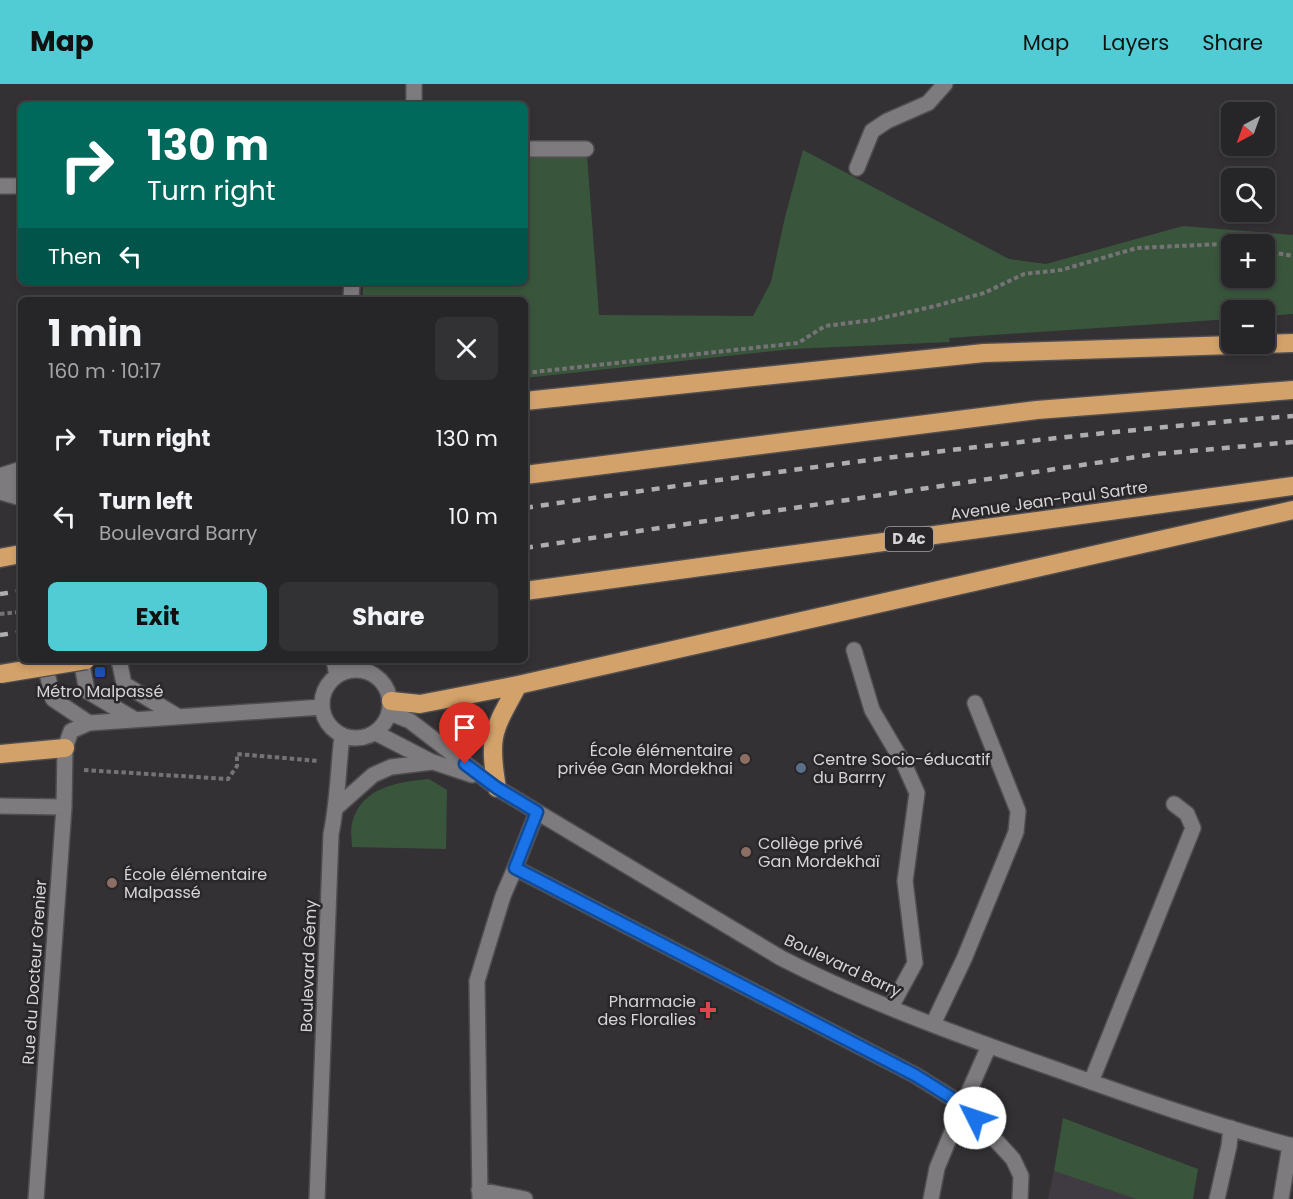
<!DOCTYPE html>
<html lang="en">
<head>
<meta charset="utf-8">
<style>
  :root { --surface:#262527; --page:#323133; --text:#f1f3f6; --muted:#a4a5a7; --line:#424244; --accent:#51ccd4 }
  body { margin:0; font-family:Poppins,sans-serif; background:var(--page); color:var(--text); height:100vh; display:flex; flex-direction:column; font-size:22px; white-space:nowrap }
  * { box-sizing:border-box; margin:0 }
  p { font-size:20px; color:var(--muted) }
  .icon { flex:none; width:33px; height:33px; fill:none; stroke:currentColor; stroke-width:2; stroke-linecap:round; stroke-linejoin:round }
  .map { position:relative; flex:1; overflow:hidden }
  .panel { position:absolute; left:18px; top:213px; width:510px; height:366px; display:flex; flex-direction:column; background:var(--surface); border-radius:9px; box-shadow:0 3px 9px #0003,0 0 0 2px var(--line) }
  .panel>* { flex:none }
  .top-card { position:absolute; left:18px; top:18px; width:510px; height:183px; border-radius:9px; box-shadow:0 3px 9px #0003,0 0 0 2px var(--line); background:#00695c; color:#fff; overflow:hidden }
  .needle { width:39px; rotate:221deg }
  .tools { position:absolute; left:1221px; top:18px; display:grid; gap:12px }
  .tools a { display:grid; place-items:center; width:54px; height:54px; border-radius:9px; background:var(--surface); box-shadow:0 3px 9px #0003,0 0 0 2px var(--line); font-size:30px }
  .pin { position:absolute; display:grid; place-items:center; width:51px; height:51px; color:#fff; margin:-62px -26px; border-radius:50% 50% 50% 0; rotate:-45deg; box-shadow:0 0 6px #0007 }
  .pin .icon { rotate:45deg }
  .me { position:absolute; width:66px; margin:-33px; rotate:311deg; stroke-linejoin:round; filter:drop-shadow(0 0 4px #0008) }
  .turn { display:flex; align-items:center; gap:21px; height:126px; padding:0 30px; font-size:27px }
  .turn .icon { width:78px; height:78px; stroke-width:2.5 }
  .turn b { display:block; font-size:42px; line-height:51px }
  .then { display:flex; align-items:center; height:57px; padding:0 30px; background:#0003; gap:12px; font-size:22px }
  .round { display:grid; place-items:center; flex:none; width:63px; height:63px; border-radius:9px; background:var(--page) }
  .overview { display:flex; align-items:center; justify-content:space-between; height:102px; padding:0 30px }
  h1 { font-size:36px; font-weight:700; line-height:45px }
  .action { display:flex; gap:12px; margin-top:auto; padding:12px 30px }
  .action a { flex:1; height:69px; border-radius:9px; background:var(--accent); color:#111; font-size:24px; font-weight:700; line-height:69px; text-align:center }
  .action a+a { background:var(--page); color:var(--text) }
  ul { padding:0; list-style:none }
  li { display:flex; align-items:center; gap:18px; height:78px; padding:0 30px }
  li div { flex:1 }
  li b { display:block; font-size:22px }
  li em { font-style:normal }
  header { display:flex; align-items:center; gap:36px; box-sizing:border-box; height:84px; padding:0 30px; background:var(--accent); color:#111 }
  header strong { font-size:28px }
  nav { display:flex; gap:33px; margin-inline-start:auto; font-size:21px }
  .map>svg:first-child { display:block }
</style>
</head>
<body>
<header>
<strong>Map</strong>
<nav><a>Map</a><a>Layers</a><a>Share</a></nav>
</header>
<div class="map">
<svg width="1293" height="1115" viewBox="0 0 1293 1115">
  <rect width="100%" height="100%" fill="#333134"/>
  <!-- built -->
  <path fill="#403b42" d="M1054,1087L1136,1115H1048Z"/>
  <!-- green -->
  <path fill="#39563c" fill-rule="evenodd" d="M803,66L1009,175L1046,180L1183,142L1293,151V230L1265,232L1264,226H1232L1231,235L949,254L950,258L792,265L525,294V216H363V198H525V72L587,71L599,231L753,232L771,198L785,133ZM1232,160H1264V194H1232Z
    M429,695L447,706L446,765L352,763C352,756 350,747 352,739C361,703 398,698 429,695Z
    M1063,1034L1198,1085L1193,1115H1136L1054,1087Z"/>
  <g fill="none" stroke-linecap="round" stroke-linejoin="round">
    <!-- minor casing -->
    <g stroke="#4f4d4f" stroke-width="18">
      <path id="minor" d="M414,21V0
        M525,65H586
        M857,84L872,47L887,37L928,19L945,0
        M0,102H21
        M351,216L352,198
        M0,392L21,385
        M0,401L21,400
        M0,408L21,414
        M854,566L872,626L905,682L917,709L905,797L915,879L891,923
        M44,576L53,615L89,639
        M81,576L87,607L134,635
        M119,576L124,600L177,632
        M334,576L337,592
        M322 620a34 34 0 1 1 68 0a34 34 0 1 1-68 0Z
        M390,629L410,637L497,704L781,874C869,919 963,953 1055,985C1133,1013 1213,1041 1293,1062
        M376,649L432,678
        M0,722L64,723
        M337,723L373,691L391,683L433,678L472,691
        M537,728L515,784L915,991L963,1021L989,962
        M933,940L964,875L1016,748L1018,727L975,619
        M1091,998L1193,744L1187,730L1174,720
        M479,1106L525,1115
        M36,1115L64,723L65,664L71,647L89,639L322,623
        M317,1115L331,750C338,717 338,685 342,652
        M480,1115L477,897L503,812L515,784
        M931,1115L937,1084L963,1021L1013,1075L1021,1092L1020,1115
        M1217,1115L1229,1062L1231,1044
        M1281,1115L1290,1061"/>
    </g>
    <!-- highway casing -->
    <g stroke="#4f4d4f" stroke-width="21">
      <path id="highway" d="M525,317L984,269L1293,259
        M525,391L1037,326L1293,306
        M0,474L21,470
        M525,507L1293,402
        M391,617L420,620L518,601L1293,426
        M0,670L65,664
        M497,704C488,651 493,647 518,601"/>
    </g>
    <!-- path -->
    <path stroke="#757376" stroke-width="4" stroke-dasharray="4.5 3" stroke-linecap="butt" d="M1264,167L1293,172
      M525,289L798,259L825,242L873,236L931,223L984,209L1024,190L1061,186L1137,164L1221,160L1232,162
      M0,530L21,528
      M84,686L228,695L237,682V670L319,677"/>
    <!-- minor -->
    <use href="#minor" stroke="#7d7b7d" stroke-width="15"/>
    <!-- highway -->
    <use href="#highway" stroke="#d3a26a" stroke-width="18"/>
    <!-- rail -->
    <path stroke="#aeadaf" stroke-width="4.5" stroke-dasharray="8 8" stroke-linecap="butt" d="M525,424C780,386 1036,352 1293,332
      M525,464L1156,370L1293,358
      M0,510L21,507
      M0,551L21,548"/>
    <!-- highway-bridge casing -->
    <g stroke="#4f4d4f" stroke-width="21" stroke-linecap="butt">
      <path id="highway-bridge" d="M0,590L86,576"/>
    </g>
    <!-- highway-bridge -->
    <use href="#highway-bridge" stroke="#d3a26a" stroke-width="18"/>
  </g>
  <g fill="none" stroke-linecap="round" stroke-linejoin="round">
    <!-- route casing -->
    <g stroke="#114b97" stroke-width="15">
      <path id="route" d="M465,680L497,704L537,728L515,784L915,991L963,1021L975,1034"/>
    </g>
    <!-- route -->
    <use href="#route" stroke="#1a73e8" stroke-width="10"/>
  </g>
  <!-- markers -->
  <rect fill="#1a4fb4" stroke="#29272a" stroke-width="2" x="94" y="582" width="12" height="12" rx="3"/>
  <g fill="#8d6e63" stroke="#29272a" stroke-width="2">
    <circle cx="745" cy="675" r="6"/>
    <circle cx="746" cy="768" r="6"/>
    <circle cx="112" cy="799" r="6"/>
  </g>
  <circle fill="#5c6f8a" stroke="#29272a" stroke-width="2" cx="801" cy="684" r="6"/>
  <path fill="#e0444e" stroke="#29272a" stroke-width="2" d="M705 917h6v6h6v6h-6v6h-6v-6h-6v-6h6z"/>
  <g text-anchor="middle" stroke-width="5" stroke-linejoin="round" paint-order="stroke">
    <!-- shield labels -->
    <rect fill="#29272a" stroke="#a1a0a2" stroke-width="1.5" x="885" y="443" width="48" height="24" rx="4.5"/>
    <g font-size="15" font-weight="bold" fill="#d5d4d6">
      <text x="909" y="460">D 4c</text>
    </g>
    <!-- street labels -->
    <g font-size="16" fill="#d5d4d6" stroke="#29272a">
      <text transform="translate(1049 416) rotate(-8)" y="6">Avenue Jean-Paul Sartre</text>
      <text transform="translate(843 881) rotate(25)" y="6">Boulevard Barry</text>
      <text transform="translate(308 882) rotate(-88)" y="6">Boulevard Gémy</text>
      <text transform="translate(34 888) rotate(-86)" y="6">Rue du Docteur Grenier</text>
    </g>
    <!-- poi labels -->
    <g font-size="16" fill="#d5d4d6" stroke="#29272a" text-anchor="start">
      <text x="100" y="613" text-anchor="middle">Métro Malpassé</text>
      <text x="733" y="672" text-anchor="end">École élémentaire<tspan x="733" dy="18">privée Gan Mordekhai</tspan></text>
      <text x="813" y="681">Centre Socio-éducatif<tspan x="813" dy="18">du Barrry</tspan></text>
      <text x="758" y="765">Collège privé<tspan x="758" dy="18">Gan Mordekhaï</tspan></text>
      <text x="124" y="796">École élémentaire<tspan x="124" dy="18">Malpassé</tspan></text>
      <text x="696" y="923" text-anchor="end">Pharmacie<tspan x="696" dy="18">des Floralies</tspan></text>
    </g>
  </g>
</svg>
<div class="tools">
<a><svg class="needle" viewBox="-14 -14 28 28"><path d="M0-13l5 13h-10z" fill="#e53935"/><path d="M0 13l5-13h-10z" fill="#a4a5a7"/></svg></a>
<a><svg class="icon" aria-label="search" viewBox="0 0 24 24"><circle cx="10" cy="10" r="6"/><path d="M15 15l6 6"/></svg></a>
<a>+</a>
<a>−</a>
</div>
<div class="pin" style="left:465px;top:680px;background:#d93025"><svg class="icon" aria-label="arrive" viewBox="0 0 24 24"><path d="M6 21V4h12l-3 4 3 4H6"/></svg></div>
<svg class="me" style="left:975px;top:1034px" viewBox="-20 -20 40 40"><circle r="19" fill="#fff"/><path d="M0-13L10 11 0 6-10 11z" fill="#1a73e8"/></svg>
<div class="top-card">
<div class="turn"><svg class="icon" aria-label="right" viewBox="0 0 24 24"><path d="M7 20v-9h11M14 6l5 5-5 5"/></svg><div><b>130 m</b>Turn right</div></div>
<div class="then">Then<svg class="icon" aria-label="left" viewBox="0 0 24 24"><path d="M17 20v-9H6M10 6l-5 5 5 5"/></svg></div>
</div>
<section class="panel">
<div class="overview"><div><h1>1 min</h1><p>160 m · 10:17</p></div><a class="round"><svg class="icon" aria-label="close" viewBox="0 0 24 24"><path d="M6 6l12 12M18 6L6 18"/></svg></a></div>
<ul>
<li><svg class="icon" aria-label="right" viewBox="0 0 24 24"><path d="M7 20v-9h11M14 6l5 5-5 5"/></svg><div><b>Turn right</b></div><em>130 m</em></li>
<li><svg class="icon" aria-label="left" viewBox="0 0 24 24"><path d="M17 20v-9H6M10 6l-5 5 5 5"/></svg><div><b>Turn left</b><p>Boulevard Barry</p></div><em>10 m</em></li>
</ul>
<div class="action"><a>Exit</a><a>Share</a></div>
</section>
</div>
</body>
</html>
